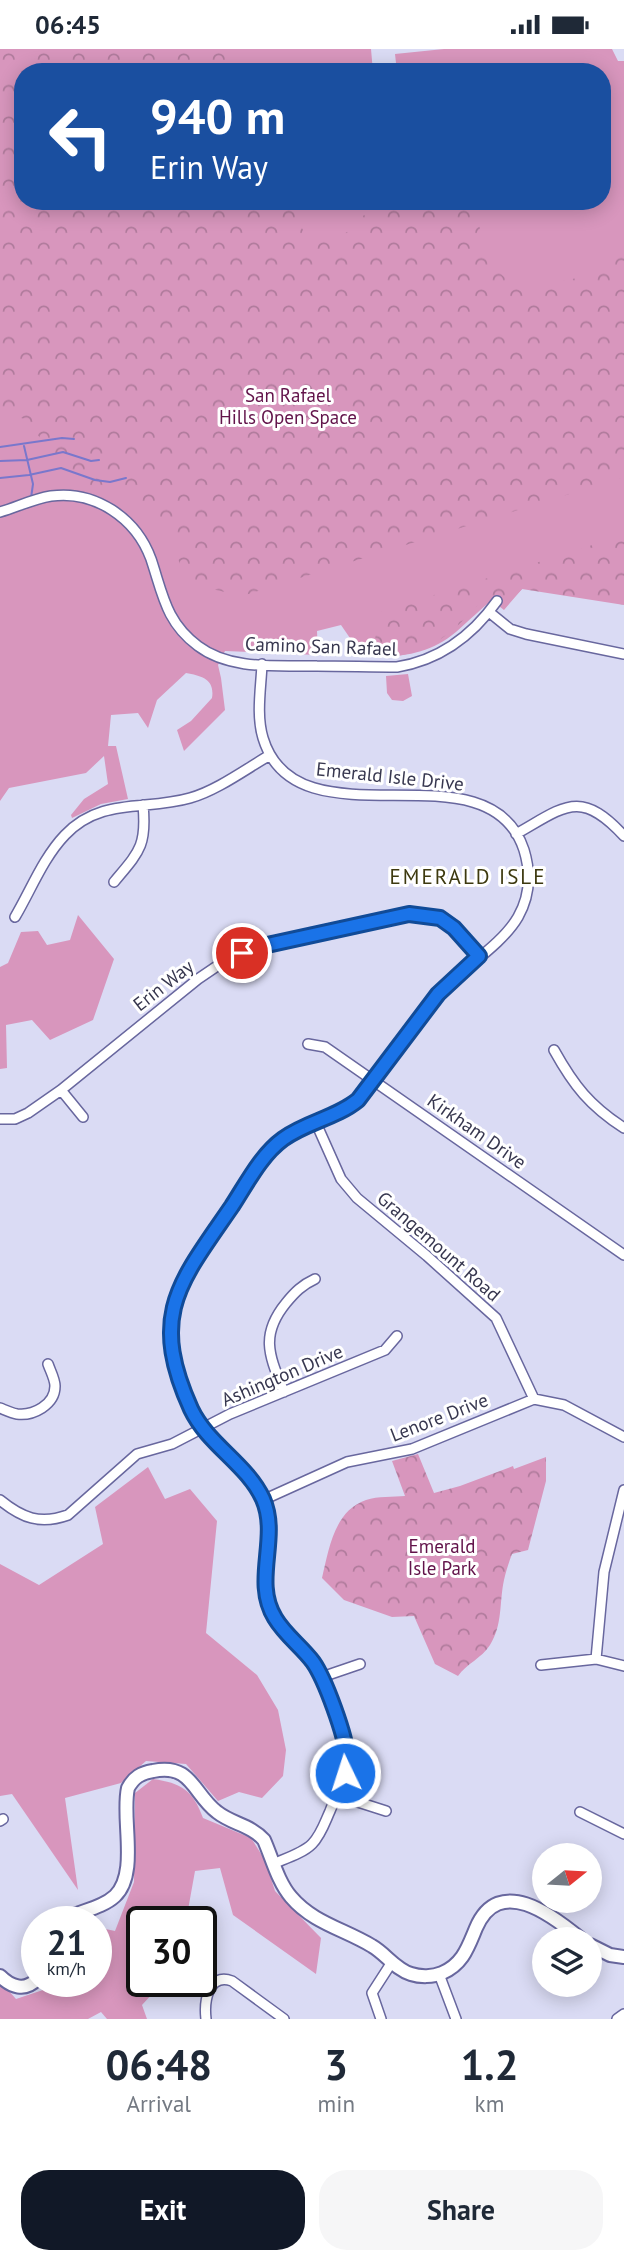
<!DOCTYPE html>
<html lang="en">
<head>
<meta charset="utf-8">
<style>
  :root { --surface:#fff; --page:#f6f6f7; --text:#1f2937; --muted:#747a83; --accent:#111827 }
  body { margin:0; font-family:"PT Sans",sans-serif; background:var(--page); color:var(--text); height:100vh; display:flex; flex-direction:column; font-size:26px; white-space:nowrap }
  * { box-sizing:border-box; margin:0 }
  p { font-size:23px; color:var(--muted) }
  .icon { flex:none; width:38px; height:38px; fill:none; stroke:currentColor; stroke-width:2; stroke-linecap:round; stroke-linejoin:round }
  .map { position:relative; height:1970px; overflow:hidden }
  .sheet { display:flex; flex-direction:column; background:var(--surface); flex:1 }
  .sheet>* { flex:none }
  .top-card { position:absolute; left:14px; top:14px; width:597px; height:147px; border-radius:28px; box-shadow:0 4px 18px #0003; background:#1a4fa0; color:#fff; overflow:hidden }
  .needle { width:46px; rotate:72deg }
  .controls { position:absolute; left:532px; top:1794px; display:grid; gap:14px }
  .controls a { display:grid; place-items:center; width:70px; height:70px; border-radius:50%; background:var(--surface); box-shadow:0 4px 18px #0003; font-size:35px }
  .speed { position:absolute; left:21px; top:1857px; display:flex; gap:14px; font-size:35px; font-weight:700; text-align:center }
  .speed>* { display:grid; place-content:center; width:91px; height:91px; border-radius:50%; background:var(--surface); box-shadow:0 4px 18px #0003; line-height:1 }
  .speed small { font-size:18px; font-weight:400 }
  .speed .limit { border:4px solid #111; border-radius:10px; background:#fff; color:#111 }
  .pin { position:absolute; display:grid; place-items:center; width:60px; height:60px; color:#fff; margin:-30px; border:4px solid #fff; border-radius:50%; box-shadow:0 2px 7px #0007 }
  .me { position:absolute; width:77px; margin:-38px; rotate:356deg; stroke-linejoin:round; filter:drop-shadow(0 0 5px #0008) }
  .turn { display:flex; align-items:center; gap:24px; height:147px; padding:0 21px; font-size:32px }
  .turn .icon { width:91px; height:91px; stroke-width:2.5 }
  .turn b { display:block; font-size:49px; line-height:60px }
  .eta { display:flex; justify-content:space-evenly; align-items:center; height:119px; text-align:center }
  .eta b { font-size:42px; font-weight:800; line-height:49px }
  .button { display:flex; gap:14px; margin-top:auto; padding:14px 21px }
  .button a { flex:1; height:80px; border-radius:28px; background:var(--accent); color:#fff; font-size:28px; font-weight:800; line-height:80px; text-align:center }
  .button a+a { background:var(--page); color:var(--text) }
  .status { display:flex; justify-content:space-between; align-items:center; height:49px; padding:0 35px; background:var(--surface); direction:ltr }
  .status svg { height:19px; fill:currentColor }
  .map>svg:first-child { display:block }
</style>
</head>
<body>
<div class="status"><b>06:45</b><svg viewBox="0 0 49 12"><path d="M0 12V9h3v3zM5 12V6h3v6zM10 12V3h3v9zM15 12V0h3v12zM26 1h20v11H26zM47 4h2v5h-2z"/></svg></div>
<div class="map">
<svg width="624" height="1970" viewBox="0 0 624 1970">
  <defs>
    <pattern id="park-crowns" width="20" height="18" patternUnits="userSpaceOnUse" patternTransform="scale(1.75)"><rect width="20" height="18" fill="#d896bd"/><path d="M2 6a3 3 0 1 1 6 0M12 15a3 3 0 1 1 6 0" fill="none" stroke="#b07b9c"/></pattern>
  </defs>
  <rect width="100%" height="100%" fill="#dadbf4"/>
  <!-- grass -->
  <path fill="#d896bd" d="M0,0H371L373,23H23V152H602V23H397L395,5L444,0H612L618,12H624V551L527,535L504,559L494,550C480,560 469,572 456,583C430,605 400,609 368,607L352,592L341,576L317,582L318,606L225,602L218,616L221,629L225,661L184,702L177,681L191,672L212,649C215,630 202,627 186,624L157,651L148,679L138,664L111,666L108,697H116L128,750L101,755L72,769L71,766L84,750L108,735L104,707L86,724L9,739L0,752Z
    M408,625L412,647L403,652L392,651L387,644L386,627Z
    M78,866L114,910L93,971L50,991L32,971L6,976L7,1019L0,1020V918L8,914L21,883L38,882L47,896L70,891Z
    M148,1418L165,1450L190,1440L217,1472L206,1584L257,1626L278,1661L286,1701L283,1727L262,1749L239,1743L218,1752L186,1715L146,1712L121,1734L65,1749L78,1841L12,1745L0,1747V1515L39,1536L103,1495L95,1458Z
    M153,1730C181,1734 193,1741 203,1769L251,1789L265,1811L275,1842L321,1889L316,1925L233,1866L220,1819L195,1822L186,1872H142V1932H164L142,1956L147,1970H107L101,1963L88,1970H0V1932L16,1950L46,1940L49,1932H96V1878L115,1882L134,1833L135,1744Z"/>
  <!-- park -->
  <path fill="url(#park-crowns)" d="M0,0H247L243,23H23V152H289C297,164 299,177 308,189C334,190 348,189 364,166L381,162L394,152H471C481,175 484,209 503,227C522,245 586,230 606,217C614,212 619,203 624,196V428L242,547L186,534C167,469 147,439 75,436L26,370L0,365Z
    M624,486V556L522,540L504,561L486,547C453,584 427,610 374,608L377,564Z
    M418,1405L434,1444L460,1437L513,1417L514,1420L546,1408V1432L528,1501L512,1505C509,1513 506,1522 504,1531C499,1554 503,1575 490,1596C482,1609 466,1615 458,1627L435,1615L414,1567L392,1568L344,1551L322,1529C329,1500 334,1462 366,1451C378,1447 393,1448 405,1447L392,1412Z"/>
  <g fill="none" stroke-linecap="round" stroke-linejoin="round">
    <!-- stream -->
    <path stroke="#7977cc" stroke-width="2" d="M24,397L33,435L31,449
      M0,398L62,389L74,390
      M0,412L27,411L63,403L91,412L99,411
      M0,429L29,426L61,419L95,431L110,433L126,429"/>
    <!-- minor casing -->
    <g stroke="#68679e" stroke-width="12">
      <path id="minor" d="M0,463C17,458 33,450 51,447C95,441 136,469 151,510C163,546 166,573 198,597C231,622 279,616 317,617C344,617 371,618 397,618C440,611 472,587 497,552
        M489,563L510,580L526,585L624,605
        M262,615C261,639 256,666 263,689C297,802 488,691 524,801C531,824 530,847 518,868C501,897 461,920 438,945C407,977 388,1018 358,1051C336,1070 307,1073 283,1090C258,1108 177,1231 172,1262C166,1296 181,1355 203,1382C222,1406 250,1422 263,1450C278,1484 258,1519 269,1554C276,1580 301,1595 315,1617C328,1637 350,1700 345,1723C343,1736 335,1749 330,1762C325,1773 321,1786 312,1795C303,1804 287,1809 275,1814
        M516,785C564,758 580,739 624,787
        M114,833C139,803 147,797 143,756
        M15,868C31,841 43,809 65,786C101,748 145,762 190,749C216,742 246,720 270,706
        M308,995L325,998L624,1206
        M554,1001C574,1037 590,1057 624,1079
        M61,1041L83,1068
        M0,1070H15L28,1064L61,1041L198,930L226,911L258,898L409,865L440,869L454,879L479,907
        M316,1074L341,1130L357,1149L427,1207L496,1269L534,1350
        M284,1343C270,1308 259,1287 286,1254C295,1243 302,1236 315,1230
        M0,1359C5,1361 11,1364 17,1365C33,1367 55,1356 55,1337C55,1330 50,1321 48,1315
        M0,1451C22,1469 40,1476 68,1466L137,1405L172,1395L230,1365L385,1301L397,1287
        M263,1451L347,1413L412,1400L534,1350L564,1356L624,1388
        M596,1610L604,1523L624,1441
        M541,1616L596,1610L624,1617
        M322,1628L360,1615
        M336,1746L386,1762
        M580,1763L624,1785
        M0,1772L3,1770
        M439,1925L456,1970
        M206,1970C204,1953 208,1923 232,1932L284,1970
        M381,1970L372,1944L392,1913
        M617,1970L624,1965"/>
    </g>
    <!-- major casing -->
    <g stroke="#68679e" stroke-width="16">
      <path id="major" d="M61,1872C78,1862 101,1860 115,1847C139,1824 121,1769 128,1739C134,1728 141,1724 153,1722C192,1714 193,1745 217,1763C232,1775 251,1776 264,1791C272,1809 278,1833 291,1848C313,1874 344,1880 372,1897C386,1905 395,1920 411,1925C420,1928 433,1928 442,1924C463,1915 468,1898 476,1879C499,1825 552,1866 581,1890
        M590,1896L610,1906L624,1908
        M0,1927C11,1938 25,1943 37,1930"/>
    </g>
    <!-- minor -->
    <use href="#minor" stroke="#fff" stroke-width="9"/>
    <!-- major -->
    <use href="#major" stroke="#fff" stroke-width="12"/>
  </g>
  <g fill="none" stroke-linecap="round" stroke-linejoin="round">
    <!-- route casing -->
    <g stroke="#114b97" stroke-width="18">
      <path id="route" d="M242,904L258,898L409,865L440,869L454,879L479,907L438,945L358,1051C336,1069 306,1073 283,1090C261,1106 247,1134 232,1157C180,1233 148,1265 191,1360C208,1396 247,1415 263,1450C280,1489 252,1532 275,1569C285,1586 302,1598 313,1613C325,1630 346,1687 347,1708C347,1713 346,1719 345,1724"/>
    </g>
    <!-- route -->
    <use href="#route" stroke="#1a73e8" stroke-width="12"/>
  </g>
  <g text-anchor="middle" stroke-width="6" stroke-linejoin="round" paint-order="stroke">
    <!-- park labels -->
    <g font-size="19" fill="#62134a" stroke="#fff">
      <text x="288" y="353">San Rafael<tspan x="288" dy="22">Hills Open Space</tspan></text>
      <text x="442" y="1504">Emerald<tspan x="442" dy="22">Isle Park</tspan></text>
    </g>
    <!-- street labels -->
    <g font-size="19" fill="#37374f" stroke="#fff">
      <text transform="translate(321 597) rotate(2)" y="7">Camino San Rafael</text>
      <text transform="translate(390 727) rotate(6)" y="7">Emerald Isle Drive</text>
      <text transform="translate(163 936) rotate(-38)" y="7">Erin Way</text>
      <text transform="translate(477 1082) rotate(35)" y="7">Kirkham Drive</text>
      <text transform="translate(439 1197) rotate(41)" y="7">Grangemount Road</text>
      <text transform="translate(282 1326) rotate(-23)" y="7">Ashington Drive</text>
      <text transform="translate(439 1368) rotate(-21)" y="7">Lenore Drive</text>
    </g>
    <!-- neighbourhood labels -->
    <g font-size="21" letter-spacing="2" fill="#3d390f" stroke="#fff">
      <text x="468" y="835">EMERALD ISLE</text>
    </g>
  </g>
</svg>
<div class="controls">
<a><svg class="needle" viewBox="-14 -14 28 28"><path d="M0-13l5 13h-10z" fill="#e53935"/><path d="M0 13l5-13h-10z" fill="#747a83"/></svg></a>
<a><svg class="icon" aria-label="layers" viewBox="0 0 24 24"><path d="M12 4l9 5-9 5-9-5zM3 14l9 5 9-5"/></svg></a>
</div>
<div class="speed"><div>21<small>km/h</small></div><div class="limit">30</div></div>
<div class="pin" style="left:242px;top:904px;background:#d93025"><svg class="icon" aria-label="arrive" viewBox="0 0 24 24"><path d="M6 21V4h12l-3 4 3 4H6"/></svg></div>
<svg class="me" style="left:345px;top:1724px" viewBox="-20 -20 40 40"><circle r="17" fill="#1a73e8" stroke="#fff" stroke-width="3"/><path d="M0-11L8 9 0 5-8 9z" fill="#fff"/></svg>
<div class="top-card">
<div class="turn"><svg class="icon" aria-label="left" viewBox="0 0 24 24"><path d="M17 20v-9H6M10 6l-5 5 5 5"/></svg><div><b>940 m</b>Erin Way</div></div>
</div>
</div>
<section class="sheet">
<div class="eta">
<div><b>06:48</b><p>Arrival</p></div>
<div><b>3</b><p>min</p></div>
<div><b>1.2</b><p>km</p></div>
</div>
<div class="button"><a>Exit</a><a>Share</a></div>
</section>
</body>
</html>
